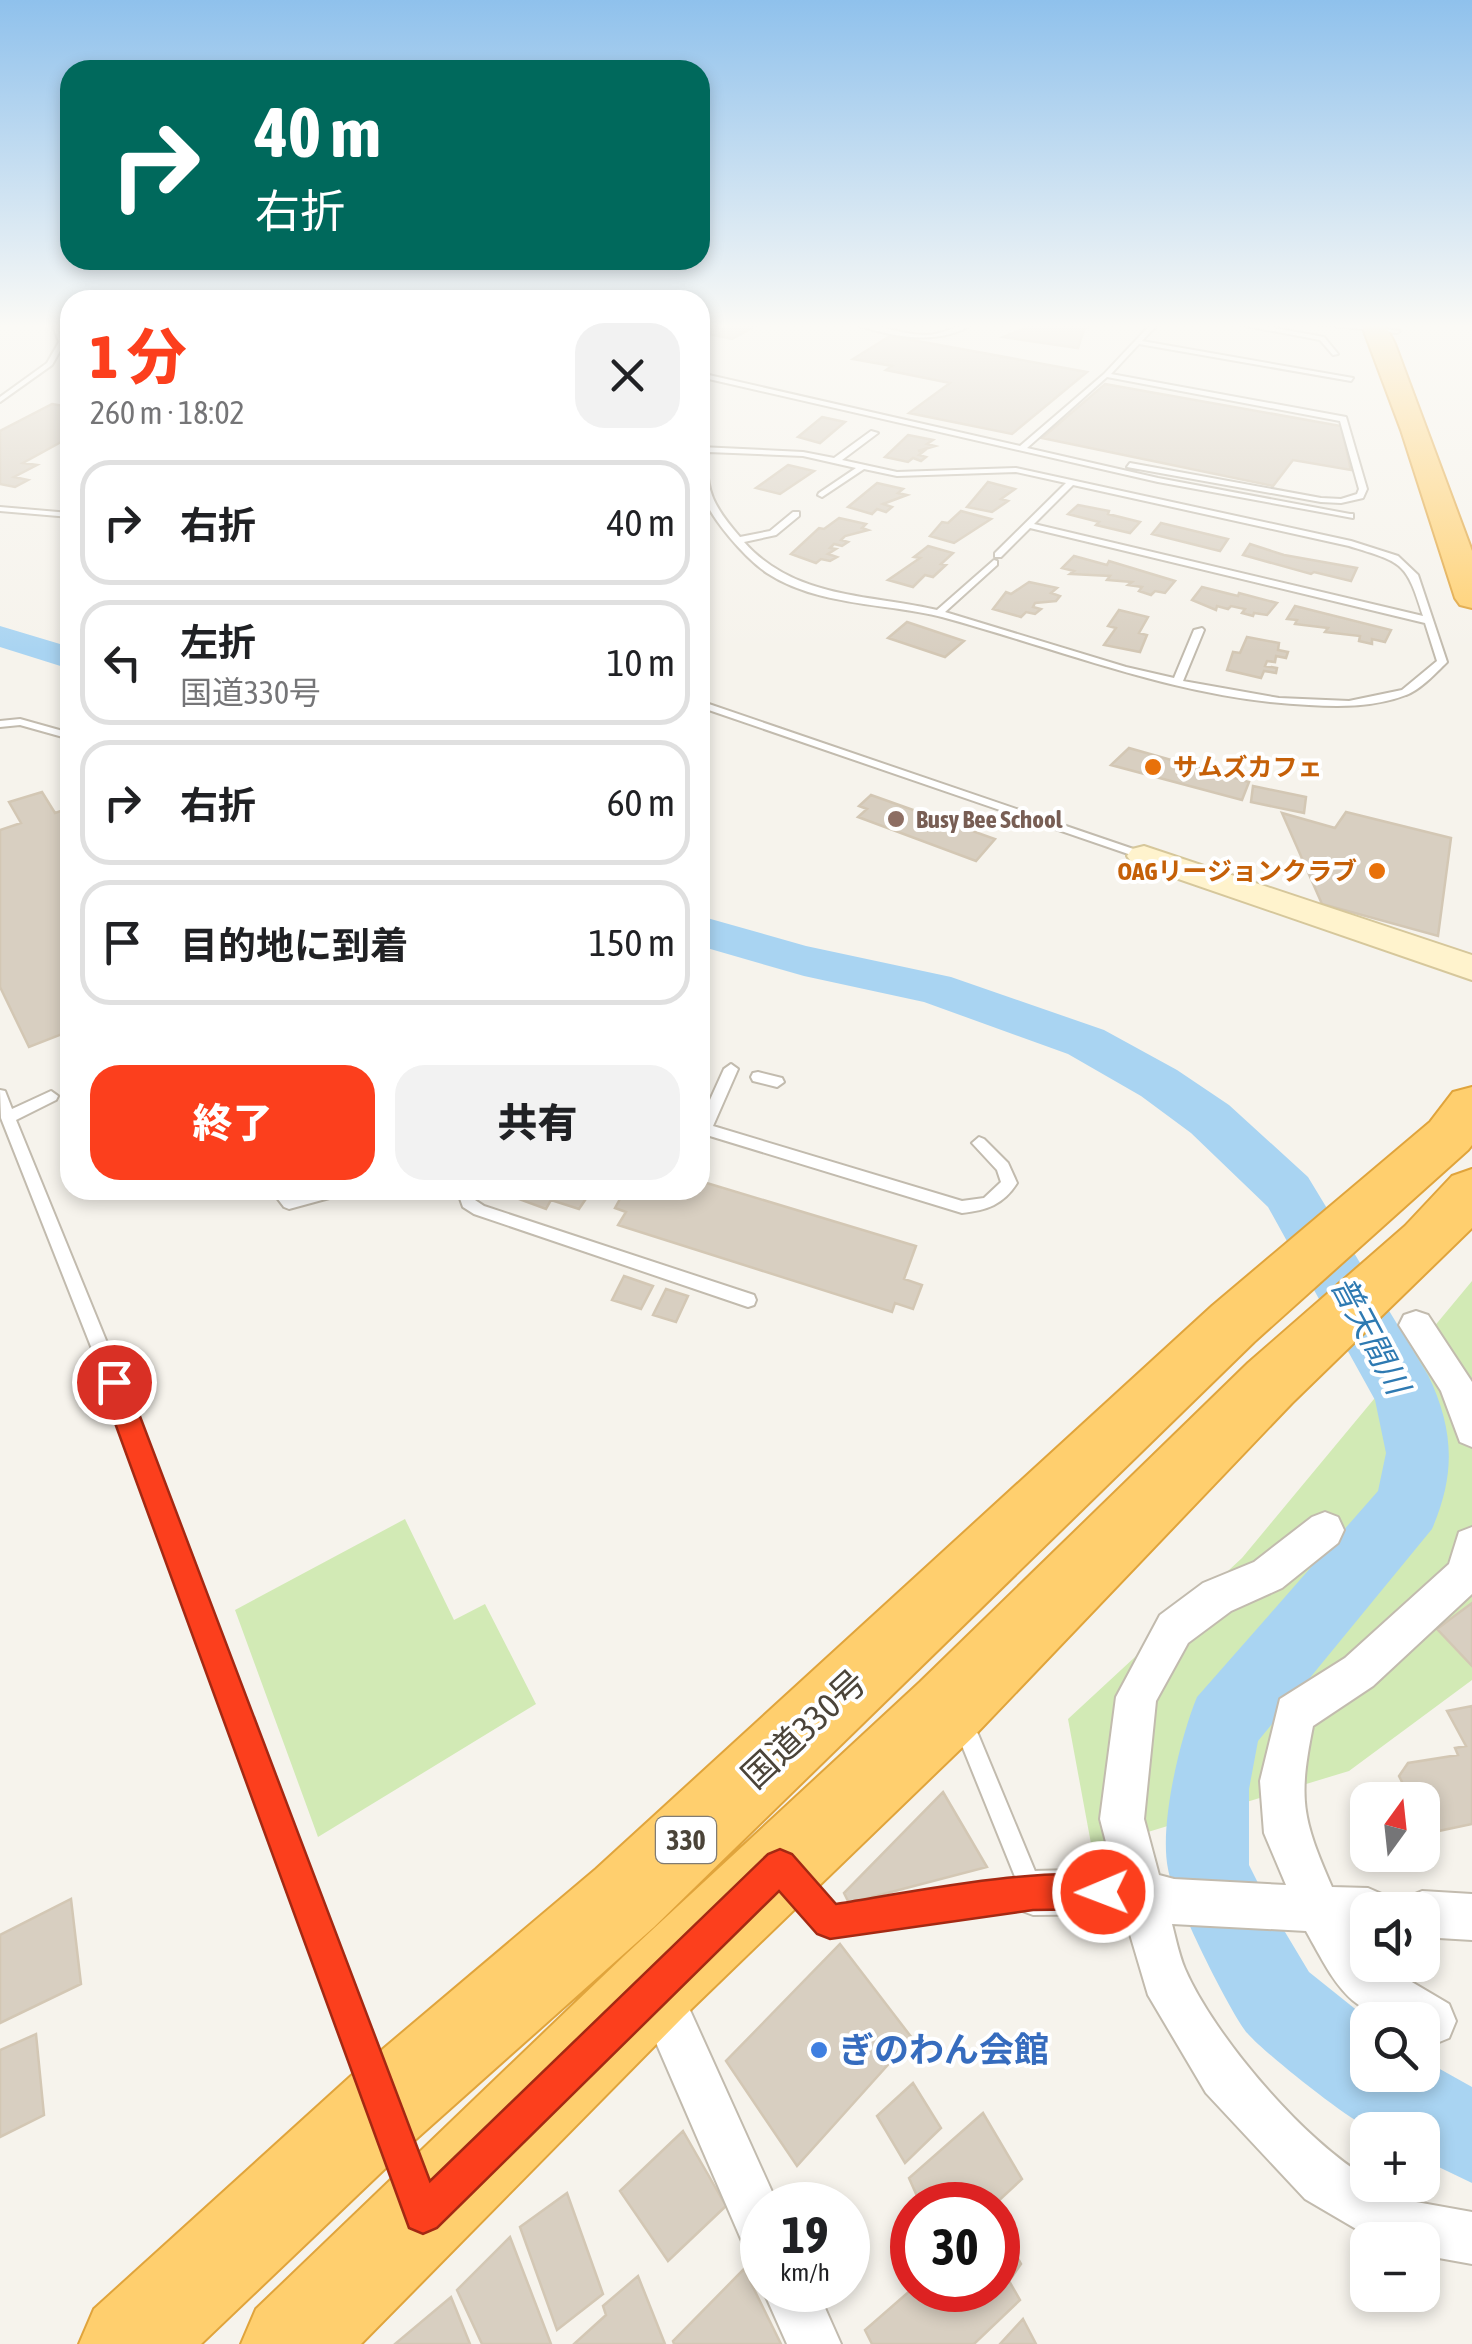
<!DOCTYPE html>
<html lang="ja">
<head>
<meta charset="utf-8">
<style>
  :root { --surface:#fff; --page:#f2f2f2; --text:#202124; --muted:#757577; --line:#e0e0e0; --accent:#fc3f1d }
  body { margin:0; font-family:"Asap Condensed","Noto Sans JP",sans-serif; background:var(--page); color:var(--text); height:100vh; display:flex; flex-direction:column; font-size:38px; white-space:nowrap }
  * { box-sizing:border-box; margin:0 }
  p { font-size:32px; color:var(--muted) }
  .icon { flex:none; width:55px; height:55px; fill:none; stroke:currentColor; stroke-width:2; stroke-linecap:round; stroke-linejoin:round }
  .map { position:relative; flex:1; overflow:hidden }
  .panel { position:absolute; left:60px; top:290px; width:650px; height:910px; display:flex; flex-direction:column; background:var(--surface); border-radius:30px; box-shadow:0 5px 15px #0003 }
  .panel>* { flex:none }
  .guide { position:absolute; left:60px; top:60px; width:650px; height:210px; border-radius:30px; box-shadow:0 5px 15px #0003; background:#00695c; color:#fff; overflow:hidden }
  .needle { width:65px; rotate:15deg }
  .controls { position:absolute; left:1350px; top:1782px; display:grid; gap:20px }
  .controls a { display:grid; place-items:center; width:90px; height:90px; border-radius:20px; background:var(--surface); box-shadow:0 5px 15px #0003; font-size:50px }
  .speed { position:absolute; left:740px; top:2182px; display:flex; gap:20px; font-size:50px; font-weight:700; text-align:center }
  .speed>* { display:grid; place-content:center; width:130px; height:130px; border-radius:50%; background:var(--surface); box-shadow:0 5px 15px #0003; line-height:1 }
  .speed small { font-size:25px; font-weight:400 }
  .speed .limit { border:15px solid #d22; background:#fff; color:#111 }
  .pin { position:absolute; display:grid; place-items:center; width:85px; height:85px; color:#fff; margin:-42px; border:5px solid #fff; border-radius:50%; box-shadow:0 2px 10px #0007 }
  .me { position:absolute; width:110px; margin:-55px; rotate:269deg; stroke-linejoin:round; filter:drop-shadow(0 0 8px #0008) }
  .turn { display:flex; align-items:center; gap:35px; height:210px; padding:0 30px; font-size:45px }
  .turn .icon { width:130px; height:130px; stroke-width:2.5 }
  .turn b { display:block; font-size:70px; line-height:85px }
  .round { display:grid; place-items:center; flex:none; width:105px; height:105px; border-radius:30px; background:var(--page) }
  .overview { display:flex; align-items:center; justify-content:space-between; height:170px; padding:0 30px }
  h1 { font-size:60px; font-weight:800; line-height:75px; color:var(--accent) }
  .button { display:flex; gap:20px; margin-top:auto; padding:20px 30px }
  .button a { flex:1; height:115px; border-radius:30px; background:var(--accent); color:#fff; font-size:40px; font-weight:800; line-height:115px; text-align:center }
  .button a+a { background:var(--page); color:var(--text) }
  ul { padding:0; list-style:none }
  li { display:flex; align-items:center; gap:30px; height:125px; margin:0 20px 15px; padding:0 10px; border:5px solid var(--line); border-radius:30px }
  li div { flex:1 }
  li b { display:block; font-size:38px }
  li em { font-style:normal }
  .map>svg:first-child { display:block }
</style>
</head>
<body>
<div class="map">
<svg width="1472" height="2344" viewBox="0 0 1472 2344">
  <rect width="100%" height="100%" fill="#f6f3ec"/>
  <!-- green -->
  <path fill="#d2eab5" d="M1472,1281V1680L1349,1771L1092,1849L1068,1719L1242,1558Z
    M405,1519L454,1620L485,1604L536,1704L318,1837L235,1610Z"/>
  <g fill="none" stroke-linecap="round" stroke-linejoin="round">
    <!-- river -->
    <path fill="#a9d4f2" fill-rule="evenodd" d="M0,626L70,647V669L0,647Z
      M700,916L806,946L951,977L1104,1030L1177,1070L1229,1105L1308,1177L1428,1375C1454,1429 1456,1474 1432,1529L1258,1741L1249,1789V1865L1270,1907L1309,1972L1369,2020L1368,2075H1422V2059L1472,2087V2183L1422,2159V2130C1407,2130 1384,2134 1369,2128C1346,2118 1266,2054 1248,2034C1231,2015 1172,1895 1168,1869C1159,1825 1180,1738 1197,1697L1378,1491L1386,1453L1375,1400L1268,1207L1191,1133L1141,1096L1068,1054L924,1002L804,976L700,946Z"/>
  </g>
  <!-- building -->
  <path fill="#d8cfc1" stroke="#d3c7b4" stroke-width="2.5" d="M704,323H761L732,339L700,332Z
    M1038,323H1097L1084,329L1078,348L1003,337Z
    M890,336L1087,372L1012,434L909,413L950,383L886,370L892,366L853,359Z
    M1105,384L1341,426L1351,470L1293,460L1273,486L1042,438Z
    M52,404L70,407V437L23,463L37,465L14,477L28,480L15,487L0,484V431Z
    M822,417L845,422L820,443L798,437Z
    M908,435L933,440L927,444L935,446L918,451H924L919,455L926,457L921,461L913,458L908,462L885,457Z
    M788,465L814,471L780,494L756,488Z
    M988,482L1015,489L1001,499L1008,501L992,512L967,507Z
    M877,483L903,489L898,493L907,495L883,504L892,507L886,512L877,509L872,514L848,507Z
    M1078,505L1109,511L1108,514L1140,522L1130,533L1096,525L1099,522L1068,514Z
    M961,511L991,519L954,543L930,536L942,522L948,523Z
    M839,518L866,524L862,528L868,530L845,536L841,540L848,542L842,546L834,544L830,548L836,549L828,554L837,557L830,561L821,559L816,563L791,554L819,528L824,529Z
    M1161,523L1228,539L1220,551L1152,534Z
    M1250,544L1284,555L1357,568L1351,581L1314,572L1311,574L1243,555Z
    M928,546L953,553L941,564L946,565L933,577L925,575L913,587L888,580L920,558L914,557Z
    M1074,556L1107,565L1109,561L1175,581L1165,593L1155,591L1151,595L1139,591L1142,587L1128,585L1132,582L1107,580L1110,576L1070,574L1074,571L1062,568Z
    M1029,582L1057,588L1051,593L1060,596L1056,601L1035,603L1033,607L1041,609L1035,614L1026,612L1021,617L993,609L1006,592L1011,594Z
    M1202,587L1238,596L1239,593L1277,603L1267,615L1254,613L1253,616L1242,613L1245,609L1231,606L1228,609L1217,606L1216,610L1192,600Z
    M1295,606L1391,630L1385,642L1372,639V644L1359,641L1360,636L1325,632L1328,628L1295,624L1297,620L1287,619Z
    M1119,610L1148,617L1139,633L1147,635L1140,652L1104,645L1116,628L1108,626Z
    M907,622L964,641L945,657L888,638Z
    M1247,637L1279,643L1278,650L1288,652L1286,658L1276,656L1275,662L1267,661L1265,666L1277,668L1276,673L1264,671L1261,678L1227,670L1233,652L1240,653Z
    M1129,748L1249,782L1242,800L1111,765Z
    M1253,786L1306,797L1304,813L1251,802Z
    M42,792L55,813L70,808V1031L29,1047L0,987V830L21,823L9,802Z
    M871,795L995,839L976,861L858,817L867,809L859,806Z
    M1346,812L1451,838L1438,936L1322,904L1282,813L1335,828Z
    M700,1181L916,1246L904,1279L922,1285L913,1309L895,1303L892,1312L618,1225L626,1212L615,1208L625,1190H700Z
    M522,1190H592L579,1209L551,1200L546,1209L516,1198Z
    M624,1276L653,1286L641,1309L612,1300Z
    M666,1289L688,1296L676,1322L653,1315Z
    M1472,1603V1666L1437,1629Z
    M1472,1706V1824L1429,1833L1422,1821V1800H1411L1399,1776L1408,1763L1458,1755L1455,1748L1466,1746L1447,1711Z
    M943,1792L987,1867L849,1903L844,1893Z
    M71,1899L81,1984L0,2023V1935Z
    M840,1944L912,2038L797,2166L726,2061Z
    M36,2034L44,2115L0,2137V2050Z
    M913,2083L941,2128L905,2163L877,2116Z
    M983,2113L1022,2179L994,2205H921L909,2178Z
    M683,2131L726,2206L668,2261L620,2191Z
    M567,2193L603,2294L557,2330L520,2227Z
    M998,2222L1021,2264L1009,2281L1020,2300L974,2344H872L865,2330L912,2289L998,2290Z
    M510,2237L551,2344H482L457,2290Z
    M744,2269L781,2344H674L673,2341Z
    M638,2276L665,2344H574L606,2315L603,2306Z
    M451,2297L470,2344H395Z
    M1023,2319L1036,2344H1000Z"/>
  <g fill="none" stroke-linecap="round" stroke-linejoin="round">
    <!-- lane casing -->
    <g stroke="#c2bbae" stroke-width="4">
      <path id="lane" d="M52,323H58L65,342L52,365L0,402V397L47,363L59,342Z
        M851,323C877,323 901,335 926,335C944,335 958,324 975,323C937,347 892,337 851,323Z
        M1152,323H1159L1142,341L1353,378L1351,381L1139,344L1111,374L1346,417L1367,489L1363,498L1341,503L1321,502L1127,467L1130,463L1321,498L1341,499L1357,494L1359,489L1340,421L1107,377L1027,448L1158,478L1350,514H1353V518L1158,482L700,377V373L1020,446L1104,374Z
        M1230,323H1247L1324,337L1338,354L1333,355L1320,340Z
        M1307,323H1336L1400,331L1397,333Z
        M871,431L878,433L842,460L897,472L1016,468L1351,541L1398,556L1418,575L1447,662C1436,673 1420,690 1406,695C1375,707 1341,707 1309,705C1182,700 1063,650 942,617C886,603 817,606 767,573C745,558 709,517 701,491C697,477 701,459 700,447L803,452L834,458ZM708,452L803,456L856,468L819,493L818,495L822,497L864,469L897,476L1016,472L1066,483L995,553V557H1001L1030,528L1425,623L1437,661L1402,690L1349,701L1279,698L1183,681L1204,630L1202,628L1194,630L1174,678L1126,667L945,612L997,565V561L994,560L937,610C867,594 795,599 744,542L776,535L799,516V512H793L770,531L740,537C715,508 704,491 708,452ZM1073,485L1349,546C1403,563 1406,561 1423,616L1034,524Z
        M0,507L70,513V517L0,511Z
        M700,701L1148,854L1150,856L1148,858H1140L700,707Z
        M20,719L70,733V739L20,725L0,727V721Z
        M731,1064L738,1069L713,1126L962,1201L984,1198L1001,1182L997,1170L972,1143L979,1137L984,1139L1008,1163L1017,1183C1003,1205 987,1210 962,1213L700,1133V1122L724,1069Z
        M758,1072L782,1078L784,1082L777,1087L753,1081L751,1077L753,1073Z
        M0,1090L5,1091L12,1109L51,1091L58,1096L56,1100L16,1120L123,1382L384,2079L381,2088L372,2091L363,2088L360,2079L105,1382L1,1118Z
        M271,1190H288L292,1196L316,1190H347L344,1194L289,1209L284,1207Z
        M457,1190H473L475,1200L484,1206L754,1295L756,1300L754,1305L748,1307L474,1214L463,1207Z
        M959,1714L966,1717L978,1734L1044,1893L1041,1901L1033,1904L830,1933L822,1930L786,1893L783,1885L786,1877L794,1874L802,1877L834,1910L1018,1884L963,1748L949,1724L952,1717Z"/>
    </g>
    <!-- street casing -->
    <g stroke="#c2bbae" stroke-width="4">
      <path id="street" d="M1416,1311L1428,1315L1472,1382V1447L1460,1442L1441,1391L1399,1325L1404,1315Z
        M1325,1512L1338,1517L1344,1530L1338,1543L1282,1588L1231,1611L1188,1643L1156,1701L1144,1819L1159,1875L1174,1879L1286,1885L1264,1833L1260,1781L1280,1699L1345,1658L1449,1564L1459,1532L1472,1527V1594L1373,1686L1313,1726C1298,1800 1302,1818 1332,1887L1368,1888L1384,1895L1390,1910H1368V1934L1358,1933L1368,1949V1965H1383L1449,2004L1456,2021L1449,2038L1432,2045L1422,2041V2020C1350,2020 1338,1988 1306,1931L1172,1924C1176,1939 1179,1955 1185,1969C1214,2036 1305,2142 1368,2178V2185H1379L1405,2200L1472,2212V2264L1422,2255V2240H1375L1305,2199L1206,2093L1148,1995L1124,1914L1033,1915L1017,1909L1011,1893L1017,1877L1033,1871L1113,1869L1100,1819L1116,1697L1160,1615L1203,1583L1254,1562L1312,1517Z
        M1422,1891L1472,1894V1940L1422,1937V1910H1401L1406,1898Z
        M658,1971L675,1977L778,2205H762V2254L744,2246L635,1994L641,1977Z
        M763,2290H817L841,2344H787Z"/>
    </g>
    <!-- secondary casing -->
    <g stroke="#d6c79b" stroke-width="4">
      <path id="secondary" d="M1144,846L1472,955V980L1132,863L1127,856L1132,849Z"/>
    </g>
    <!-- highway casing -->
    <g stroke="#e0a43c" stroke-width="4">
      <path id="highway" d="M1361,323H1384L1395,344L1472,551V608L1460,605L1455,598L1401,430Z
        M1472,1087V1145L1468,1150L1254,1342L654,1927L415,2140L201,2344H79L94,2309L351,2076L596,1869L1212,1306L1430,1122L1453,1092Z
        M1472,1169V1228L1292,1403L974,1736L684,2016L361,2344H241L256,2309L624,1956L920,1682L1248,1363L1405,1226L1452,1176Z"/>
    </g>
    <!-- lane -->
    <use href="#lane" fill="#fff" fill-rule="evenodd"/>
    <!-- street -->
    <use href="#street" fill="#fff" fill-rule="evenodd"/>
    <!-- secondary -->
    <use href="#secondary" fill="#fff3cd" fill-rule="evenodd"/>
    <!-- highway -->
    <use href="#highway" fill="#ffcf6e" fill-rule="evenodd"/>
  </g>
  <!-- sky -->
  <linearGradient id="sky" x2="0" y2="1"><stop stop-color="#8fc1ec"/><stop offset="0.5" stop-color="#fbfaf6"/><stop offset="1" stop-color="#fbfaf6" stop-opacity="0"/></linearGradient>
  <rect width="1472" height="652" fill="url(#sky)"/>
  <!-- route -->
  <path fill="#fc3f1d" stroke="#a42913" stroke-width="2.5" d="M114,1370L123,1374L127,1382L430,2181L768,1854L780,1849L792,1854L836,1904C895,1895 1067,1860 1115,1880L1120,1892L1115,1904L1103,1909L1033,1910L830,1939L817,1934L779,1891L437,2228L423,2234L409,2228L100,1382L104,1374Z"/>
  <!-- markers -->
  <g fill="#e8710a" stroke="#fff" stroke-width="4">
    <circle cx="1153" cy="767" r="10"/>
    <circle cx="1377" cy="871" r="10"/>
  </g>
  <circle fill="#8d6e63" stroke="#fff" stroke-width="4" cx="896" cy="819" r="10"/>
  <circle fill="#3f7fe0" stroke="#fff" stroke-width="4" cx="819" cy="2050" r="10"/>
  <g text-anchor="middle" stroke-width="8" stroke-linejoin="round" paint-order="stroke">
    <!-- far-food labels -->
    <g font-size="25" font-weight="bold" fill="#c56008" stroke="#fff" text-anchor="start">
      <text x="1173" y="776">サムズカフェ</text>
      <text x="1357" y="880" text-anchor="end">OAGリージョンクラブ</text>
    </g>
    <!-- far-education labels -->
    <g font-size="25" font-weight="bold" fill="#785e54" stroke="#fff" text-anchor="start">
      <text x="916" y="828">Busy Bee School</text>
    </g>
    <!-- shield labels -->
    <rect fill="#fff" stroke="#817c74" stroke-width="2.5" x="656" y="1817" width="60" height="46" rx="8"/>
    <g font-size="28" font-weight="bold" fill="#4b4439">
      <text x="686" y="1850">330</text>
    </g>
    <!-- water labels -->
    <g font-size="32" font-style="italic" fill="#2e7ab2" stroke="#fff">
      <text transform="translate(1370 1335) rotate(62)" y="11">普天間川</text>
    </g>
    <!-- near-street labels -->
    <g font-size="35" fill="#4b4439" stroke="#fff">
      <text transform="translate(804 1729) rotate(-43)" y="12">国道330号</text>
    </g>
    <!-- near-shop labels -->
    <g font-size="35" font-weight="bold" fill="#366cbe" stroke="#fff" text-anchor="start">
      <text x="839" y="2062">ぎのわん会館</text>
    </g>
  </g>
</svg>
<div class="controls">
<a><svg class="needle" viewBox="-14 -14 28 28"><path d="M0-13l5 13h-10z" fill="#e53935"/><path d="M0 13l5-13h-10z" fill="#757577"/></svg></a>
<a><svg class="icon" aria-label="sound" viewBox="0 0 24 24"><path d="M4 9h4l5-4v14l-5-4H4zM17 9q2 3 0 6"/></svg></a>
<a><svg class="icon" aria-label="search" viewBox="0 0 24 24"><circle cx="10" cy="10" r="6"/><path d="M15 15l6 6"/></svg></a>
<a>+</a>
<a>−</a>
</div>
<div class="speed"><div>19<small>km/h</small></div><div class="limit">30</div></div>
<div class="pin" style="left:114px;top:1382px;background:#d93025"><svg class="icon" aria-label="arrive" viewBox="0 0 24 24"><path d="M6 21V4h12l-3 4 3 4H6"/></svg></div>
<svg class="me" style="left:1103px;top:1892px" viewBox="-20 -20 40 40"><circle r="17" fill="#fc3f1d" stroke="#fff" stroke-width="3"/><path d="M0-11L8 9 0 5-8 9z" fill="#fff"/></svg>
<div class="guide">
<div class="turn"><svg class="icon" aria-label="right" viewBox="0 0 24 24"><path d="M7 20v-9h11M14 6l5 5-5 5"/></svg><div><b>40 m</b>右折</div></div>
</div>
<section class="panel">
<div class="overview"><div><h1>1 分</h1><p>260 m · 18:02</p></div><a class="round"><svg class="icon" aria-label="close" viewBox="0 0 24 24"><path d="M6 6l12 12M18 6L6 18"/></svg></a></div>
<ul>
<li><svg class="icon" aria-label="right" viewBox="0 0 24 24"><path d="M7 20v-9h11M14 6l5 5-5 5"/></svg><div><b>右折</b></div><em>40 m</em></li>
<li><svg class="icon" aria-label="left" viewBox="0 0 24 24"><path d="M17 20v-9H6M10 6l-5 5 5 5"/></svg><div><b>左折</b><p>国道330号</p></div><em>10 m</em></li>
<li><svg class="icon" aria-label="right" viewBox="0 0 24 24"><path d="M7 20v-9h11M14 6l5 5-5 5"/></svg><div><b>右折</b></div><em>60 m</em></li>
<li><svg class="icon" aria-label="arrive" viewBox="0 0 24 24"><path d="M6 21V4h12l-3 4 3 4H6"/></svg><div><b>目的地に到着</b></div><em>150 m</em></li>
</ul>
<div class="button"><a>終了</a><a>共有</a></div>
</section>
</div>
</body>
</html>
